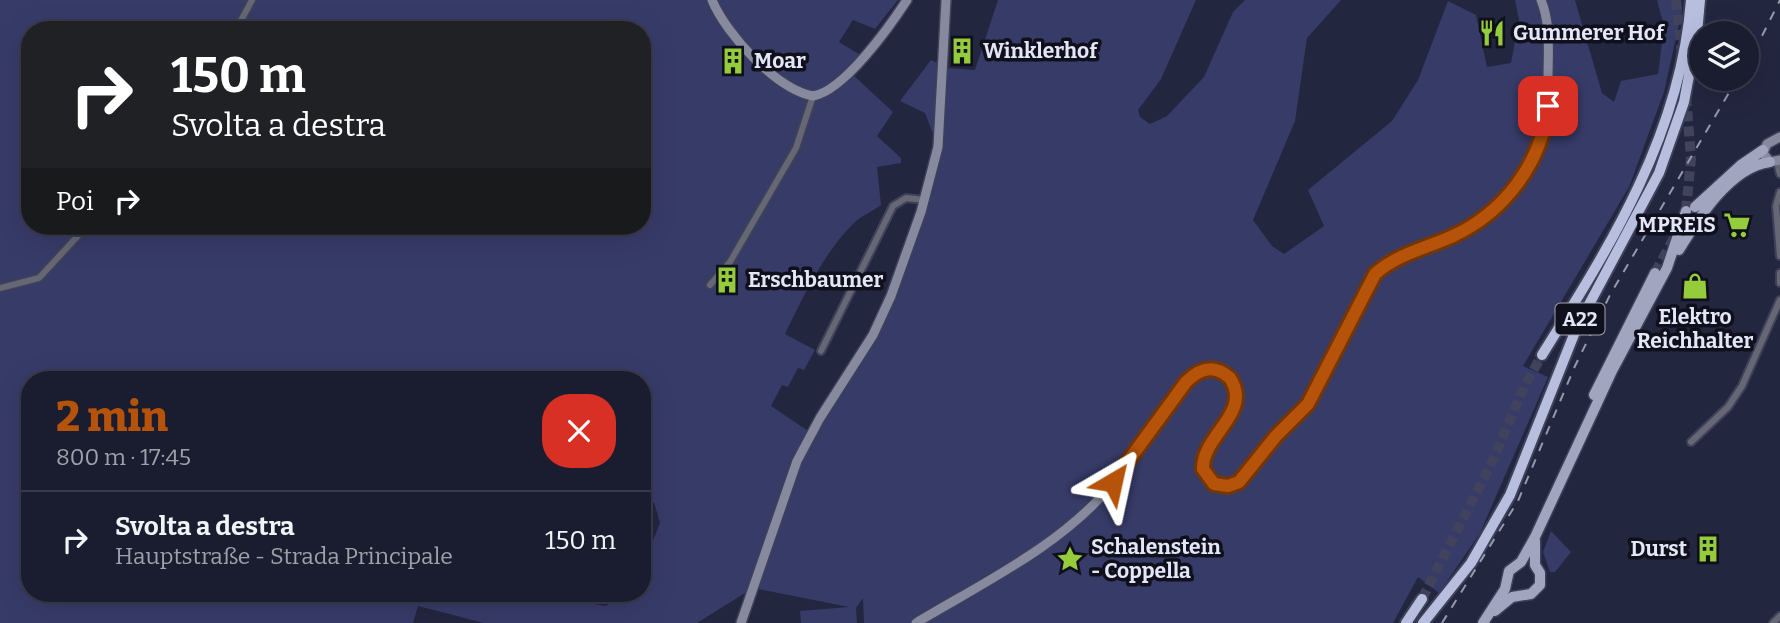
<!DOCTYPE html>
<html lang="it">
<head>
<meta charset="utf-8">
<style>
  :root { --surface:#1a1c2f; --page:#232537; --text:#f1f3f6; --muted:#9fa1aa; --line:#383a4b; --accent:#b45309 }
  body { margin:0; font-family:Bitter,serif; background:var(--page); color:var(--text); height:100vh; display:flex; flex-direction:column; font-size:26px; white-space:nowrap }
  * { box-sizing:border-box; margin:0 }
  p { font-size:23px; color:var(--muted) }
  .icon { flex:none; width:38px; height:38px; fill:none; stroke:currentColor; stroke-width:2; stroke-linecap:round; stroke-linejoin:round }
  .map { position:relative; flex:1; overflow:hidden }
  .details { position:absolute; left:21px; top:371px; width:630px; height:231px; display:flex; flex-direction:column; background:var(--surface); border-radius:28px; box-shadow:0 7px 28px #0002,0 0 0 2px var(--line) }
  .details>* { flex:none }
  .banner { position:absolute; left:21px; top:21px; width:630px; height:214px; border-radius:28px; box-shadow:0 7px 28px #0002,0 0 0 2px var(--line); background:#202124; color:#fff; overflow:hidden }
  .buttons { position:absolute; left:1689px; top:21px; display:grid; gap:14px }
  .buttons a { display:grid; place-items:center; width:70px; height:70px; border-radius:50%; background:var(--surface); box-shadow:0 7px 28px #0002,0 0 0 2px var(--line); font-size:35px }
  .pin { position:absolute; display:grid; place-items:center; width:60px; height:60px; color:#fff; margin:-30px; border-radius:14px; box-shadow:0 4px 10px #0006 }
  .me { position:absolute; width:77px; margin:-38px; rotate:36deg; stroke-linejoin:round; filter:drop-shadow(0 0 5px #0008) }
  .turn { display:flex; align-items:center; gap:24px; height:147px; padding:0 35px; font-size:32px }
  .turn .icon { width:91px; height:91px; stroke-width:2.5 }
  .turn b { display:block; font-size:49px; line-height:60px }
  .then { display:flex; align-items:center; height:66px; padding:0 35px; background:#0003; gap:14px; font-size:26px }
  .round { display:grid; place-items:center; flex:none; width:74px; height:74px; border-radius:28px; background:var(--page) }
  .overview { display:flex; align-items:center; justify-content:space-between; height:119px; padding:0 35px }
  h1 { font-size:42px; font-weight:800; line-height:52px; color:var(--accent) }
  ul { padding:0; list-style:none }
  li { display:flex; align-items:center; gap:21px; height:98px; padding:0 35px; border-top:2px solid var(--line) }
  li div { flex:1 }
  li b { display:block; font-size:26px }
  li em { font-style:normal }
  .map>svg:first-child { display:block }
</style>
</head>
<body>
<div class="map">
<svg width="1780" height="623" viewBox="0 0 1780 623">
  <rect width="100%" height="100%" fill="#23263f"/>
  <!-- green -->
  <path fill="#373b68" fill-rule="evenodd" d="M0,0H898L875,29L853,20L839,42L867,59L852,74L893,112L877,136L901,158V163L877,167L881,205C873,211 861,216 854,223C824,252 803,297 785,334L815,350L804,370L798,368L788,387L782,385L771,406L811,433L891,296L938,147L925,113L900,101L931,60L948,68L975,70L998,0H1196L1161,79L1138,110L1140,117L1150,124L1167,116L1204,77L1233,12L1245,0H1341L1307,38L1295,121L1253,220L1272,246L1284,254L1324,226L1308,190L1392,121L1418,80L1448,1L1476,15L1487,67L1511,63L1519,20L1515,0H1575L1602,93L1614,102L1621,81L1658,74L1664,26L1657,0H1680L1682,11L1664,92L1629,187L1523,366L1548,377L1480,533L1439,593L1418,577L1393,623H864L863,598L856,608L857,623H801L800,611L849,607L753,588L697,623H484L418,606L413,623H0ZM30,30H642V226H30ZM30,380H642V518L654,502L660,523L642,568V593H626L606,606L581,602L587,593H30Z
    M1551,531L1571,552L1555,572H1550L1543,552Z"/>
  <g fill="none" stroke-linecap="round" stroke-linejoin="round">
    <!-- primary-tunnel -->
    <path stroke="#40435b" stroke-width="10" stroke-dasharray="10 5" stroke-linecap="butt" d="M1676,0L1682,54
      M1686,211L1691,158L1686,96
      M1655,273L1675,236"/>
    <!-- highway-tunnel -->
    <path stroke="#40435b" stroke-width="10" stroke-dasharray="10 5" stroke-linecap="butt" d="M1422,599L1493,460L1524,387L1542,355"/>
    <!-- street casing -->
    <g stroke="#3e4159" stroke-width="10">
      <path id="street" d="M236,30L252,0
        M1777,162L1780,174
        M1780,192L1776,206L1780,256
        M1780,273V283
        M710,285L730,262L796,148L813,96
        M0,288L39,278L87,226
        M821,351L893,206L906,198L925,200
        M1691,442L1728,407L1742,386L1780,300
        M1773,623L1780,616"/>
    </g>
    <!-- secondary casing -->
    <g stroke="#3e4159" stroke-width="12">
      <path id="secondary" d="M712,0C726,34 776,89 813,96C844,91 890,26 907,0
        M1780,137L1767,144L1763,153L1770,162L1780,160
        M741,623L797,461L820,418L873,335L891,296L921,212L938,147L946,0
        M916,623C984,582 1063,545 1114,482C1132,458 1179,379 1202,370C1211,367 1220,369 1227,375C1261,405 1195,441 1205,475L1222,486L1239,482L1276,436L1315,395L1375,274L1386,264C1409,253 1433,246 1455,235C1521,203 1548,149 1548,79C1548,53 1551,24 1541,0"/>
    </g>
    <!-- primary casing -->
    <g stroke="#3e4159" stroke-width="13">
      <path id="primary" d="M1695,207L1741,165L1763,150
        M1679,250C1698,219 1730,167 1770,162
        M1594,395L1655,273
        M1495,611L1512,597L1531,594L1540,585V573L1535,565V541
        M1483,623L1505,589L1509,571L1521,562L1535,537L1612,371L1667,268L1686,211"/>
    </g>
    <!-- highway casing -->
    <g stroke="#3e4159" stroke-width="14">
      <path id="highway" d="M1542,355C1611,245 1681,133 1691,0
        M1406,623L1422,599
        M1423,623L1471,563L1510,495L1577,327L1659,173L1684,102L1697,33L1700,0"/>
    </g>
    <!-- street -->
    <use href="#street" stroke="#656774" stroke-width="6"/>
    <!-- secondary -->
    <use href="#secondary" stroke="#878a9f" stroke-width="9"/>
    <!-- primary -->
    <use href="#primary" stroke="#a1a5c0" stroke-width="10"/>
    <!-- highway -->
    <use href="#highway" stroke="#b8bede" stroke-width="10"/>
    <!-- rail -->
    <path stroke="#9699ad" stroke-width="2" stroke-dasharray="9 9" stroke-linecap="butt" d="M1746,68L1780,0
      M1442,623L1518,501L1575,366L1610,295L1737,79"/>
  </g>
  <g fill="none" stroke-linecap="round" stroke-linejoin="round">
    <!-- route casing -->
    <g stroke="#753606" stroke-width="18">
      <path id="route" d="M1113,482L1186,382C1200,368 1214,364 1230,378C1253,413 1202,435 1203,469L1214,484L1228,486L1239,482L1276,436L1308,404L1375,274C1397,254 1427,248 1453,236C1505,212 1542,162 1548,106"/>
    </g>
    <!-- route -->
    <use href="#route" stroke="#b45309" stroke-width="12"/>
  </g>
  <!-- icons -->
  <defs>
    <g id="restaurant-bare" transform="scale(2.1)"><path d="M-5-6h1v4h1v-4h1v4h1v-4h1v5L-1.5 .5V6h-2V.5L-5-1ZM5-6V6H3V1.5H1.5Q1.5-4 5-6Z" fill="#95cc3b" stroke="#0f101b" stroke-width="2.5" paint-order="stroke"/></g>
    <g id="building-bare" transform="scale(2.1)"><path d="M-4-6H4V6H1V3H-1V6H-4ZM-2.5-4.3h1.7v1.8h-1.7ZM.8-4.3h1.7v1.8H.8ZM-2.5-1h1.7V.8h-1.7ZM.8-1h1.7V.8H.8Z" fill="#95cc3b" stroke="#0f101b" stroke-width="2.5" paint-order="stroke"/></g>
    <g id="supermarket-bare" transform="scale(2.1)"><path d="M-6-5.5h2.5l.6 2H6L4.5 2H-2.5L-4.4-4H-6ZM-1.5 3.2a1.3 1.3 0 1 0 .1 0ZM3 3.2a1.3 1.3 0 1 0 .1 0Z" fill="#95cc3b" stroke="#0f101b" stroke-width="2.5" paint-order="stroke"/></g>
    <g id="shop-bare" transform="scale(2.1)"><path d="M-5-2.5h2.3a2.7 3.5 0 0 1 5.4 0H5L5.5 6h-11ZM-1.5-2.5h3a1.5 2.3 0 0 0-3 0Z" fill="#95cc3b" stroke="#0f101b" stroke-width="2.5" paint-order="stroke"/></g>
    <g id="sight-bare" transform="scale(2.1)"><path d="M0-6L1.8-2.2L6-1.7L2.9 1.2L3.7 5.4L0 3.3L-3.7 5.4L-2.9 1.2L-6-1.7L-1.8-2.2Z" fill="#95cc3b" stroke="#0f101b" stroke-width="2.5" paint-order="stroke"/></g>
  </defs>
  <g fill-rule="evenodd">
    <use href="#restaurant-bare" x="1492" y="33"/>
    <use href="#building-bare" x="962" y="51"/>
    <use href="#building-bare" x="733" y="61"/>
    <use href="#supermarket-bare" x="1737" y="225"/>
    <use href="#building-bare" x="727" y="280"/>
    <use href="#shop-bare" x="1695" y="286"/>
    <use href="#building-bare" x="1708" y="549"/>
    <use href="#sight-bare" x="1070" y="559"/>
  </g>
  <g text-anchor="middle" stroke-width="7" stroke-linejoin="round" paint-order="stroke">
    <!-- shield labels -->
    <rect fill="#0f101b" stroke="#a3a6b5" stroke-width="2" x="1555.5" y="303.5" width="49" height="31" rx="5"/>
    <g font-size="19" font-weight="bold" fill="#e3e6f7">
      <text x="1580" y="326">A22</text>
    </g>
    <!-- poi labels -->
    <g font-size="21" font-weight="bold" fill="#e3e6f7" stroke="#0f101b" text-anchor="start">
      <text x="1513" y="40">Gummerer Hof</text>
      <text x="983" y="58">Winklerhof</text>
      <text x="754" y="68">Moar</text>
      <text x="1716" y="232" text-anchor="end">MPREIS</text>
      <text x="748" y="287">Erschbaumer</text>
      <text x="1695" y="324" text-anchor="middle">Elektro<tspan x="1695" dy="24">Reichhalter</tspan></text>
      <text x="1091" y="554">Schalenstein<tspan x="1091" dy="24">- Coppella</tspan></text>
      <text x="1687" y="556" text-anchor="end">Durst</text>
    </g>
  </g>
</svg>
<div class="buttons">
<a><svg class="icon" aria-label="layers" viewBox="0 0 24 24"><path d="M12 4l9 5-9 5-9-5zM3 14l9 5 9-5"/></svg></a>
</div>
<div class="pin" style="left:1548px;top:106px;background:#d93025"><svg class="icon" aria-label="arrive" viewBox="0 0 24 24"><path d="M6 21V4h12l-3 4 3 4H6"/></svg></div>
<svg class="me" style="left:1113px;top:482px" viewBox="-20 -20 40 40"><path d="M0-17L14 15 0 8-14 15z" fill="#b45309" stroke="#fff" stroke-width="4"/></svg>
<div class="banner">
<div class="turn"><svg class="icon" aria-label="right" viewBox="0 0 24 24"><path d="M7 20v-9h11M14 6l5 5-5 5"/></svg><div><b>150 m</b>Svolta a destra</div></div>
<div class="then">Poi<svg class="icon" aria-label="right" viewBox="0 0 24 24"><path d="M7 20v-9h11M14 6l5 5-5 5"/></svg></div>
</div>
<section class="details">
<div class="overview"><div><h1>2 min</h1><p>800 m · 17:45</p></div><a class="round" style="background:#d93025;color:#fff"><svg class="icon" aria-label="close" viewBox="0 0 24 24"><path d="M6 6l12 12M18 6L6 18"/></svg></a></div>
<ul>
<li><svg class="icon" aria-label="right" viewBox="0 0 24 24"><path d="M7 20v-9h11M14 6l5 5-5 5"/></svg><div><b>Svolta a destra</b><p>Hauptstraße - Strada Principale</p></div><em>150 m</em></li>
</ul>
</section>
</div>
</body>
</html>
